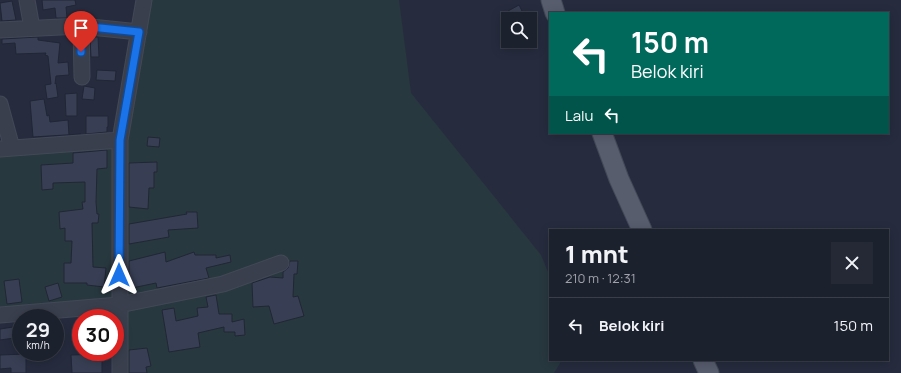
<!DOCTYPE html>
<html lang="id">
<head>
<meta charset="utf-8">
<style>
  :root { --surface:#1c212e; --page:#252936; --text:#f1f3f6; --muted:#a0a3aa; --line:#3a3e4a }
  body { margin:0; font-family:Manrope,sans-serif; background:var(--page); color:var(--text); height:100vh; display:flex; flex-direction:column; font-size:15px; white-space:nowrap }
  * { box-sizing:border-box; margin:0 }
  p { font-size:13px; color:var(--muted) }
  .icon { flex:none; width:22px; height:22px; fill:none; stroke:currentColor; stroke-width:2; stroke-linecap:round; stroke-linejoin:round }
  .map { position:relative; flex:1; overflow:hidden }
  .sheet { position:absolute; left:549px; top:229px; width:340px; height:132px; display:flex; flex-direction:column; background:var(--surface); border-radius:0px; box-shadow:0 2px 10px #0003,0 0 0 1px var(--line) }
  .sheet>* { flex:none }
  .top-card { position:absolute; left:549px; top:12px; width:340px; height:122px; border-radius:0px; box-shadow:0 2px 10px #0003,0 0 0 1px var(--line); background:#00695c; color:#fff; overflow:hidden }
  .buttons { position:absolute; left:501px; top:12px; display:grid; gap:8px }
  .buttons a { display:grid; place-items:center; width:36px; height:36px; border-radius:0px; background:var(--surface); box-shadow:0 2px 10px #0003,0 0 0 1px var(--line); font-size:20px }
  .speed { position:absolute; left:12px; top:309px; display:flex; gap:8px; font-size:20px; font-weight:700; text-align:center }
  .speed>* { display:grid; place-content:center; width:52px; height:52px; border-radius:50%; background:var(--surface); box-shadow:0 2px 10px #0003,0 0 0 1px var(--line); line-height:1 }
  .speed small { font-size:10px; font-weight:400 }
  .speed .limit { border:6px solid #d22; background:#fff; color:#111 }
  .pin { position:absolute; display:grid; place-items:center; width:34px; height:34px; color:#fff; margin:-41px -17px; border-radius:50% 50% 50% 0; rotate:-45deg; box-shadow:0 0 4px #0007 }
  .pin .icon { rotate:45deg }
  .me { position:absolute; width:44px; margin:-22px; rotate:0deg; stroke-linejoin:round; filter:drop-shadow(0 0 3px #0008) }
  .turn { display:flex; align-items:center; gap:14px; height:84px; padding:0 16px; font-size:18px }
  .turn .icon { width:52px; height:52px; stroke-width:2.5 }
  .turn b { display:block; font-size:28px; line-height:34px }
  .then { display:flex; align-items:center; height:38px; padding:0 16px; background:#0003; gap:8px; font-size:15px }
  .round { display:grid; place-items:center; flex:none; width:42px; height:42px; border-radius:0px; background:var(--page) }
  .overview { display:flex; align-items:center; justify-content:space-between; height:68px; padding:0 16px }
  h1 { font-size:24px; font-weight:800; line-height:30px }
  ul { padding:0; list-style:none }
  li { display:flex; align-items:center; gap:12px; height:56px; padding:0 16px; border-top:1px solid var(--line) }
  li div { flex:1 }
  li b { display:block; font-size:15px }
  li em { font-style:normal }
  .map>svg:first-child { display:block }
</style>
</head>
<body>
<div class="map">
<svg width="901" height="373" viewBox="0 0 901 373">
  <rect width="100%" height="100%" fill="#262c3e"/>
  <!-- green -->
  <path fill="#28383f" d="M143,0H399L411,93L541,255L550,277V360H562L554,373H120V305L0,316V149L119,140Z"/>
  <!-- building -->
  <path fill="#383f54" stroke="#212635" d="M42,0H75L76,5L66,7L67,18H56L55,8L43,10Z
    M12,1L16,20L2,21L0,3Z
    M519,5L524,15L517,19H512L508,11Z
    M38,37V40L60,43L58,63L68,62L69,75L56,76L55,84L56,83L58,97L47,99L45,85L51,84L48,56L45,55L46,53L16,54L15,43L2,44V39Z
    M90,37H98L99,57H91Z
    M97,70L116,71L115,81L96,80Z
    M84,86L95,88L94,100L82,99Z
    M77,93V116H66L65,94Z
    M44,99L47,116L49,115L50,122L68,120L69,135L81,134L33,137L30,101Z
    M86,116H108V127H107V132L86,134Z
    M148,137L160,138L159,147L147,146Z
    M107,150V168L97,169L96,202L97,214H99L98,223H92L93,267L106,268L104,287L87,285V283H64V263H71L72,241H65V228L60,229L59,212L83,209L82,202H85V182L53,183V189L42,190L41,165L73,163V153Z
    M157,162V172H154V188H149L148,209L129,207V163Z
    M186,212H197L198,228L168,230L169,237L129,244V224L187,214Z
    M165,252L166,262L194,252L195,255H216V258L230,255L231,262L206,268L209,278L157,288L156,283L132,288L129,273V261Z
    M290,261H298L297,274H294L293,297L298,296L304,316L274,324L269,306L253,307L252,283L270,277L283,278V272L288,268Z
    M19,279L22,302L7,304L4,281Z
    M58,283L62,297L49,301L45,287Z
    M216,295L219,314H232V322L244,319L245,335L235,336V332H224V327L198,333L200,347L169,352L162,310L174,308L176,321L198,316L197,308L208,307L206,297Z
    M20,326L21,337L0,340V329Z
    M147,348L151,366L146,367L147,373H129V350Z
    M26,354V373H11V368L0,369V355Z
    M102,354V373H72L71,355Z"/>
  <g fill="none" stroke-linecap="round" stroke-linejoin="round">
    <!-- minor casing -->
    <g stroke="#434857" stroke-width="17">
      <path id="minor" d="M27,0L32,28
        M81,26L82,77
        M0,30L81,26L139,32
        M0,104L12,148
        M0,149L120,140
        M0,315L119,305L223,284L281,263
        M120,373V140L144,0"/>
    </g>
    <!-- major casing -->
    <g stroke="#434857" stroke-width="21">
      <path id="major" d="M551,0L555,13
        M602,133L619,179L642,230
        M703,360L709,373"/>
    </g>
    <!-- minor -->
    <use href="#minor" stroke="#3a3f4e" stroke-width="15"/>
    <!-- major -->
    <use href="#major" stroke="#585d6e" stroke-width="19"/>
  </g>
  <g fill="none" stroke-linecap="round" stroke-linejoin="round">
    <!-- route casing -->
    <g stroke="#114b97" stroke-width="10">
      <path id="route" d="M81,52V26L139,32L120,140L119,275"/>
    </g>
    <!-- route -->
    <use href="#route" stroke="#1a73e8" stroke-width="7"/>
  </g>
</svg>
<div class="buttons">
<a><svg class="icon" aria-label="search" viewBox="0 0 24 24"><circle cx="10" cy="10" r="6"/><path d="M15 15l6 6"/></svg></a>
</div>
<div class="speed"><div>29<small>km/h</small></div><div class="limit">30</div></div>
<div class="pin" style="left:81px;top:52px;background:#d93025"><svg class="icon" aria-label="arrive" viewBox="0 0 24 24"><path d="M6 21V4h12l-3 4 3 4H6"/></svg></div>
<svg class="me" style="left:119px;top:275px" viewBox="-20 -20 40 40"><path d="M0-17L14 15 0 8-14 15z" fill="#1a73e8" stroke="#fff" stroke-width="4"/></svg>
<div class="top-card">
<div class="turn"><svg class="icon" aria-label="left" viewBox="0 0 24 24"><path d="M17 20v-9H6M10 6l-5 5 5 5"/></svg><div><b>150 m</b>Belok kiri</div></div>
<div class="then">Lalu<svg class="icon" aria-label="left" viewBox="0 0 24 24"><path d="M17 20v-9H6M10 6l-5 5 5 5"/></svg></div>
</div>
<section class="sheet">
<div class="overview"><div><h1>1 mnt</h1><p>210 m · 12:31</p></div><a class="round"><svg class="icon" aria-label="close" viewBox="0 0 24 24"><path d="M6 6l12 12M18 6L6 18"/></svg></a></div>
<ul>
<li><svg class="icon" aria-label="left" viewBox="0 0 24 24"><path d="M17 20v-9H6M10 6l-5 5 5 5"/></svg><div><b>Belok kiri</b></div><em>150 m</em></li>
</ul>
</section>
</div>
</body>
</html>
